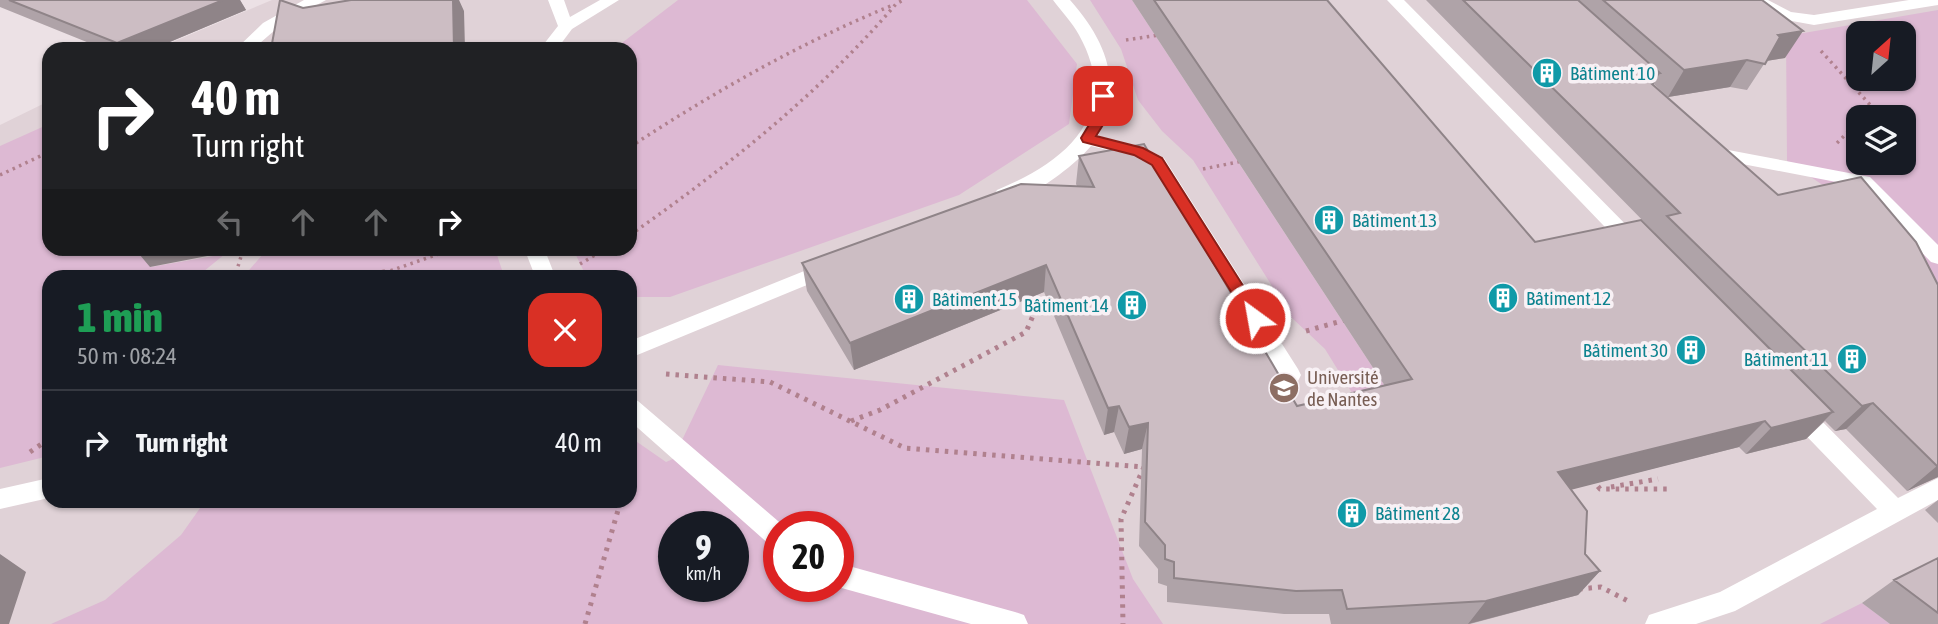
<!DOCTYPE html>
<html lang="en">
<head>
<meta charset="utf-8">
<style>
  :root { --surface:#171b24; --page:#242831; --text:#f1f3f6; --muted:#9ea1a6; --line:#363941 }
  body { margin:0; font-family:"Asap Condensed",sans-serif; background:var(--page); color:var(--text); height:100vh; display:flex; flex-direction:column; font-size:26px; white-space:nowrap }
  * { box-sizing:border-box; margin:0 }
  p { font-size:23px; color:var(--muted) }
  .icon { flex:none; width:38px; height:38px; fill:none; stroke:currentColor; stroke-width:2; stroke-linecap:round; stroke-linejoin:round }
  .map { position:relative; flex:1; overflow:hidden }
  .panel { position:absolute; left:42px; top:270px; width:595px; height:238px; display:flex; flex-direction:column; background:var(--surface); border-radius:21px; box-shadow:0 2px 5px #0004 }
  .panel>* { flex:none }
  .hud { position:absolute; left:42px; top:42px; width:595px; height:214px; border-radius:21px; box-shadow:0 2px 5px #0004; background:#202124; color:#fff; overflow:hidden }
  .needle { width:46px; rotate:27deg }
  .fabs { position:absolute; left:1846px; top:21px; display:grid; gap:14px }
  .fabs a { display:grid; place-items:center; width:70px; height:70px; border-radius:14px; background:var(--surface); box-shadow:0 2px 5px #0004; font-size:35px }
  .speed { position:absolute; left:658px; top:511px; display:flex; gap:14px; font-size:35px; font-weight:700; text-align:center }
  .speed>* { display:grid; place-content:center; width:91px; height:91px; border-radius:50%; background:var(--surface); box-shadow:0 2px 5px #0004; line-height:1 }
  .speed small { font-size:18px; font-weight:400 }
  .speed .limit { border:10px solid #d22; background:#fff; color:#111 }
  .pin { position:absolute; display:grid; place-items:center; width:60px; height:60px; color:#fff; margin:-30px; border-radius:14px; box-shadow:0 4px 10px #0006 }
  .me { position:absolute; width:77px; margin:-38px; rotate:328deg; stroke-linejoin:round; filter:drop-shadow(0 0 5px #0008) }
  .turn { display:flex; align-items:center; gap:24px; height:147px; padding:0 35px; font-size:32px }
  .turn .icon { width:91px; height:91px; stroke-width:2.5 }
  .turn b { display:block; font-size:49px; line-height:60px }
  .lanes { display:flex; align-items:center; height:66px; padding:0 35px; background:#0003; justify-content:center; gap:35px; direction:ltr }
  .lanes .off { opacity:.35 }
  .round { display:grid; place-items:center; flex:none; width:74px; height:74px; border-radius:21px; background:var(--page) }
  .overview { display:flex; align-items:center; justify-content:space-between; height:119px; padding:0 35px }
  h1 { font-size:42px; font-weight:800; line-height:52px; color:#1e9e55 }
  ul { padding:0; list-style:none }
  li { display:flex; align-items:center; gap:21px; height:105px; padding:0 35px; border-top:2px solid var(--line) }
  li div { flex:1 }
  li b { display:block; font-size:26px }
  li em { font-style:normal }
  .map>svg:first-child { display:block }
</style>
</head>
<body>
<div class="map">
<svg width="1938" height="624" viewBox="0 0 1938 624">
  <rect width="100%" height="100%" fill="#ece1e5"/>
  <!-- built -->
  <path fill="#e0d2d7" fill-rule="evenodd" d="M272,0H1938V624H0V125L49,101V248H630V49H156ZM1858,33H1904V79H1858ZM1858,117H1904V163H1858ZM49,276H630V500H49ZM674,527H733V586H674ZM779,527H838V586H779Z"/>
  <!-- green -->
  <path fill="#ddb9d3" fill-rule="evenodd" d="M678,0H1027L1077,64L1069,124L959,195L670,297H630V276H586L573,249L630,248V49H614Z
    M1090,0H1132L1398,406L1365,414L1325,349L1292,318L1193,160L1162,131L1138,100L1121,49Z
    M1938,10V285L1894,233L1787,161L1786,36ZM1858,33H1904V79H1858ZM1858,117H1904V163H1858Z
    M49,124V248L155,249L151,267L225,254L198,276H49V456L0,468V146Z
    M291,248L495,249L504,276H244L263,254Z
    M718,365L1064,400L1133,579L1163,624H51L105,600L181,535L205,501L630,500V437L666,462L673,459ZM674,527H733V586H674ZM779,527H838V586H779Z
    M1862,603L1890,624H1820Z"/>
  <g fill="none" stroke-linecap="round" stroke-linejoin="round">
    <!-- path-far1 -->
    <path stroke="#b0818e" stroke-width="3.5" stroke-dasharray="2.5 4.5" stroke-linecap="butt" d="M1126,40L1159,35
      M1821,51L1873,108L1863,117
      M1837,143L1858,122
      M630,147C714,92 800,43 893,5
      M1203,169L1243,161
      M0,175L49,152
      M630,235C727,167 818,95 896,4L903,0
      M580,264L607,248
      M236,273L243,250
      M384,273L456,248"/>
    <!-- path -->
    <path stroke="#b0818e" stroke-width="5" stroke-dasharray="3.5 6" stroke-linecap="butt" d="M235,276L236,271
      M363,276L389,271
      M1306,331L1345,320
      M666,374L770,382L905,448L1144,467L1121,519L1123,624
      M851,421L880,410L1026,332L1035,311L1027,293
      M30,452L49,439
      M630,474L635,459
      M1592,479L1600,489H1668
      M1611,487L1658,479
      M1579,589L1601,587L1630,602
      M585,624L621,500"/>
    <!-- lane -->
    <path fill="#fff" fill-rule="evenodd" d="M304,0H326L283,23L253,49H236L263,23Z
      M548,0H564L570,17L600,0H619L572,29L557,49H540L558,26Z
      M1053,0H1070C1107,42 1123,83 1098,136L1145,148L1164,158L1298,369L1301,375L1298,381L1290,384L1282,381L1150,166L1133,156L1091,146C1075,165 1023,207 997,200L994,195L997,190C1066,162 1123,114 1079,35C1072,22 1062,12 1053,0Z
      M1387,0H1404L1642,241L1645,246L1642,251H1628Z
      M1748,0H1768L1791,12L1814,15L1909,0H1938V5L1814,25L1781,19Z
      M1711,143L1723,149L1870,177L1938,245V264L1931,262L1857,186L1711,158L1702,149Z
      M524,248H544L555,276H535Z
      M829,261L836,263L839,268L836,273L630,358V341Z
      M630,398L638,401L785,527H779V548L770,545L630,421Z
      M1795,400L1803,402L1898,498L1938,478V500L1735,611L1696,624H1645L1649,615L1720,592L1877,509L1787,416L1784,409L1787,402Z
      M49,478V498L0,509V489Z
      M838,563L1015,612L1024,615L1028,624H971L838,587Z"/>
  </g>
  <!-- wall -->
  <path fill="#afa3a8" d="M0,0H240L246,10L153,49H104L0,7Z
    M1132,0H1327L1535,242L1655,233L1426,0H1762L1785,58L1766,61L1747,90L1730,87L1668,97L1654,84L1653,85L1778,195L1916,242L1938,477L1907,491L1846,429L1835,431L1825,421L1806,439L1746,454L1739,447L1571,489L1585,554L1600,571L1578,595L1470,624H1331L1329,614H1284L1167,602V586L1158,583V569L1139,546L1142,449L1124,454L1114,432L1104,435L1044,292L854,370L807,291L802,263L1077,186L1076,184L1079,156L1297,406L1385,386Z
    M1938,500V523L1925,510Z
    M1938,558V624H1890L1862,603L1894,580Z"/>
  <!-- shaded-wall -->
  <path fill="#8f8488" d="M223,0H240L246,10L153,49H122L117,43Z
    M453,0H459L464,11L465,49H454Z
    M1803,31L1785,58L1760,62L1778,35Z
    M1747,60L1730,87L1668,97L1684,70Z
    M1660,73L1644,100L1643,76Z
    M134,248H249L150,267Z
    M1046,265L1044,292L854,370L850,343Z
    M1873,403L1846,429L1835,431L1862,406Z
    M1119,406L1114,432L1104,435L1108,408Z
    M1833,412L1806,439L1746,454L1771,428Z
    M1765,421L1739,447L1539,498L1558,472Z
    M1148,423L1142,449L1124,454L1129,427Z
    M1937,466H1938V477L1907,491Z
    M0,554L26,572L9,624H0Z
    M1600,571L1578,595L1468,624L1486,601Z"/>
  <!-- building -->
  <path fill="#ccbdc3" stroke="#8f8488" stroke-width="2" d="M9,0H223L117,43Z
    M280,0L303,8L351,0H453L454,49H271Z
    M1154,0H1327L1535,242L1641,220L1833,412L1771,428L1765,421L1558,472L1587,511L1585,554L1600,571L1486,601L1347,609L1342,590L1296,591L1174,578V562L1165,559V545L1145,522L1148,423L1129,427L1119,406L1108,408L1046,265L850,343L802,263L1021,184L1094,187L1079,156L1144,144L1297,406L1412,379Z
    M1463,0H1578L1660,73L1643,76L1778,195L1861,177L1916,242L1938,285V466H1937L1873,403L1862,406L1667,216L1680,213Z
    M1603,0H1762L1803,31L1778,35L1780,37L1765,64L1747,60L1684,70Z
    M1938,558V613L1894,580Z"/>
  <!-- route -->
  <path fill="#d93025" stroke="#8d1f18" stroke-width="2" d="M1103,91L1110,96L1106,120L1096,136L1143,148L1162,158L1261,314L1263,318L1261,322H1250L1152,165L1134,155L1083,142L1081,138L1092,120L1096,96Z"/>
  <!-- icons -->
  <defs>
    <g id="building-disc" transform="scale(1.575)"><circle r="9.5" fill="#0f9aa8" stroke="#f8f1f5"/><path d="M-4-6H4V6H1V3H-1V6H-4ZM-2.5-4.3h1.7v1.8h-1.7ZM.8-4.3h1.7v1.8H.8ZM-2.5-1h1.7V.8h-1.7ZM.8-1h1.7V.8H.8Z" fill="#fff"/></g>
    <g id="university-disc" transform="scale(1.575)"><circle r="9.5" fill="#8d6e63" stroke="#f8f1f5"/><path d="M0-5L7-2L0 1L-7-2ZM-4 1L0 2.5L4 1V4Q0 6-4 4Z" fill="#fff"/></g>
  </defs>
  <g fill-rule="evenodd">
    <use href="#building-disc" x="1547" y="73"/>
    <use href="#building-disc" x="1329" y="220"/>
    <use href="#building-disc" x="1503" y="298"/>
    <use href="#building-disc" x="909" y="299"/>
    <use href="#building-disc" x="1132" y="305"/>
    <use href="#building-disc" x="1691" y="350"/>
    <use href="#building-disc" x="1852" y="359"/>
    <use href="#university-disc" x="1284" y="388"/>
    <use href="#building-disc" x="1352" y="513"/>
  </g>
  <g text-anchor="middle" stroke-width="7" stroke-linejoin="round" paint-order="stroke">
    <!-- culture labels -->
    <g font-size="19" fill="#0d838f" stroke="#f8f1f5" text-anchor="start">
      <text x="1570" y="80">Bâtiment 10</text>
      <text x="1352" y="227">Bâtiment 13</text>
      <text x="1526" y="305">Bâtiment 12</text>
      <text x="932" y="306">Bâtiment 15</text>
      <text x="1109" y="312" text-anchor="end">Bâtiment 14</text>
      <text x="1668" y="357" text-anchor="end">Bâtiment 30</text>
      <text x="1829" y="366" text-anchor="end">Bâtiment 11</text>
      <text x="1375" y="520">Bâtiment 28</text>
    </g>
    <!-- education labels -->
    <g font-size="19" fill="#785e54" stroke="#f8f1f5" text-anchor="start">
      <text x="1307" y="384">Université<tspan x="1307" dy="22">de Nantes</tspan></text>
    </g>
  </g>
</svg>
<div class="fabs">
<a><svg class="needle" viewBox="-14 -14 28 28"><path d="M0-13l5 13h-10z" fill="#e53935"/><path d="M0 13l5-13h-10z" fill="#9ea1a6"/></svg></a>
<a><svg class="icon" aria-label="layers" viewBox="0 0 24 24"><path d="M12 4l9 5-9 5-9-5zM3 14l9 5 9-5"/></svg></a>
</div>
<div class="speed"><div>9<small>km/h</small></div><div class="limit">20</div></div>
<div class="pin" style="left:1103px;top:96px;background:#d93025"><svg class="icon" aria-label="arrive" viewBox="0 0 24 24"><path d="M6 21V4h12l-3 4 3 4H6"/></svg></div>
<svg class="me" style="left:1255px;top:318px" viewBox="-20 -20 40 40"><circle r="17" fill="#d93025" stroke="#fff" stroke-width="3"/><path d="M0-11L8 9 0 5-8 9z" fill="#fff"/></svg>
<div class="hud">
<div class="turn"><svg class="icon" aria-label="right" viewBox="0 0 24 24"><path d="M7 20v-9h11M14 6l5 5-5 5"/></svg><div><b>40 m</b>Turn right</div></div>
<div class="lanes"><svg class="icon off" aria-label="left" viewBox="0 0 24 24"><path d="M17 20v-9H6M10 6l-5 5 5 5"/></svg><svg class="icon off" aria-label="ahead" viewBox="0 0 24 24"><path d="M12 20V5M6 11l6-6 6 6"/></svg><svg class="icon off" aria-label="ahead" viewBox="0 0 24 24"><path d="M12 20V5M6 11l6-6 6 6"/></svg><svg class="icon" aria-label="right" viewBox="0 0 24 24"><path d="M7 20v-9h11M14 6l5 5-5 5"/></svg></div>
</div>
<section class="panel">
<div class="overview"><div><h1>1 min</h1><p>50 m · 08:24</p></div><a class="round" style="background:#d93025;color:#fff"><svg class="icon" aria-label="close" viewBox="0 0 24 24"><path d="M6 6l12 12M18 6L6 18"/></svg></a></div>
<ul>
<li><svg class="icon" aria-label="right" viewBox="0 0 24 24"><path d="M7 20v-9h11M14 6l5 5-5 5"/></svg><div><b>Turn right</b></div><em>40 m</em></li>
</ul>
</section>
</div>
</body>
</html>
